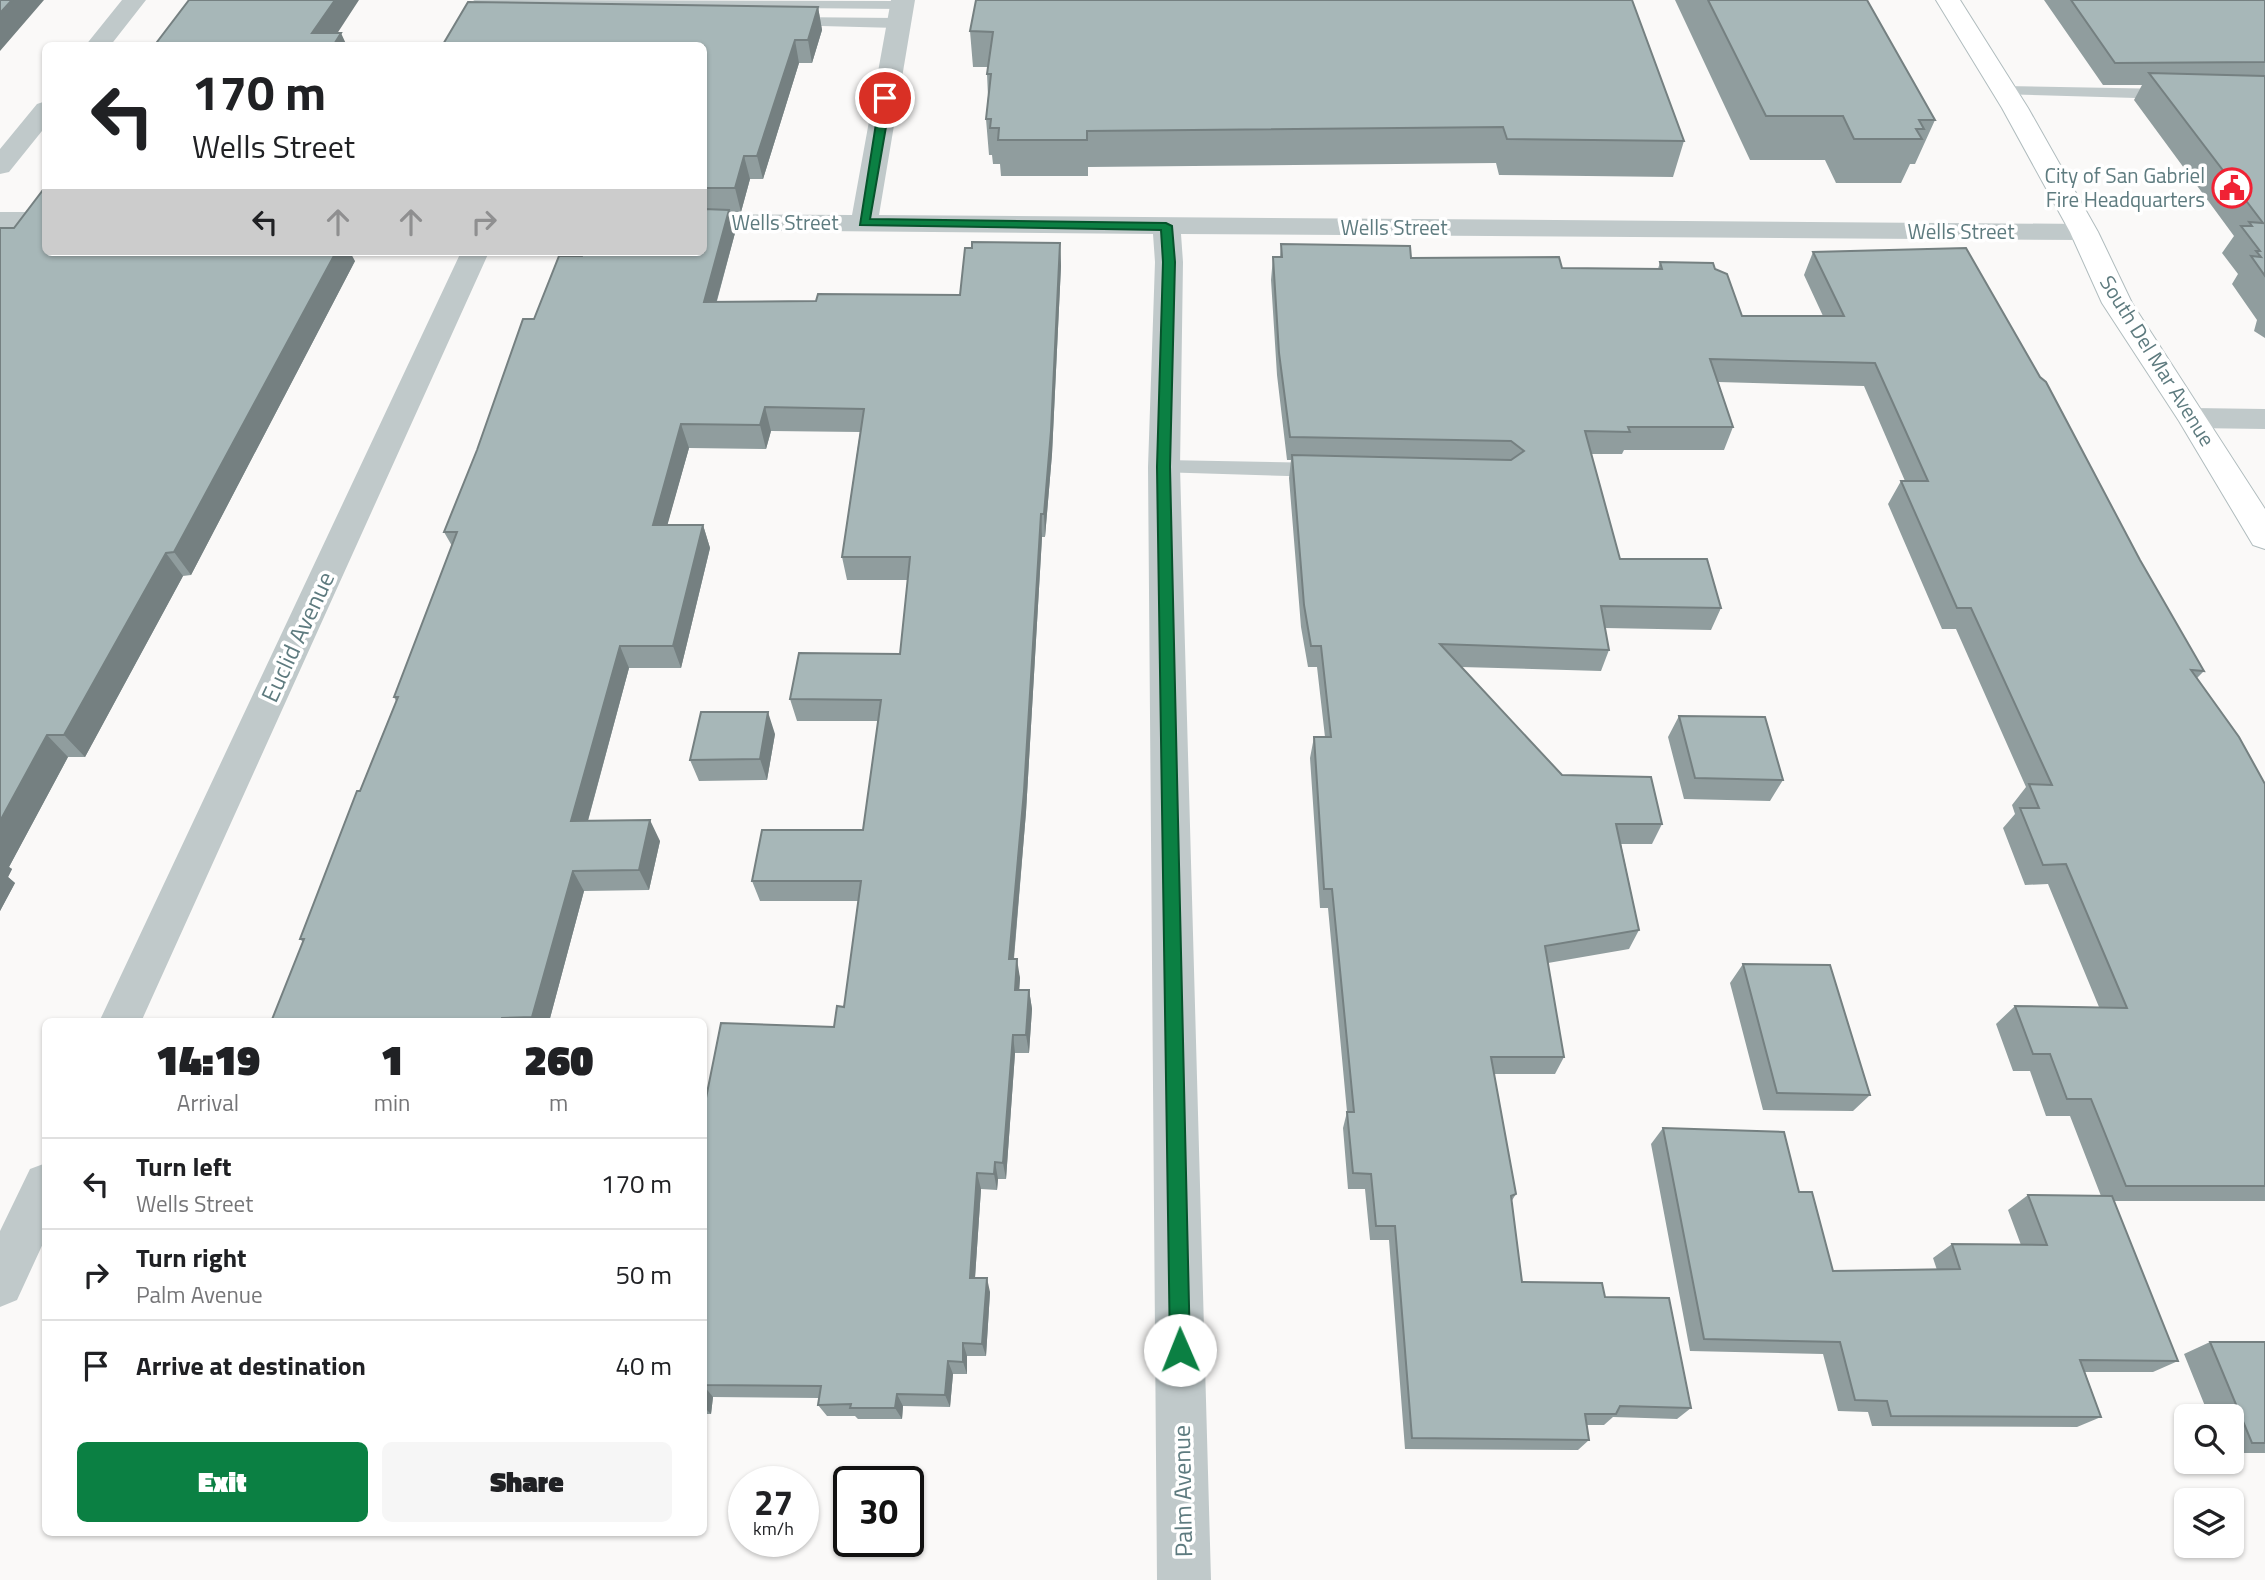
<!DOCTYPE html>
<html lang="en">
<head>
<meta charset="utf-8">
<style>
  :root { --surface:#fff; --page:#f6f6f6; --text:#202124; --muted:#757577; --line:#e0e0e0; --accent:#0b8043 }
  body { margin:0; font-family:"Titillium Web",sans-serif; background:var(--page); color:var(--text); height:100vh; display:flex; flex-direction:column; font-size:26px; white-space:nowrap }
  * { box-sizing:border-box; margin:0 }
  p { font-size:23px; color:var(--muted) }
  .icon { flex:none; width:38px; height:38px; fill:none; stroke:currentColor; stroke-width:2; stroke-linecap:round; stroke-linejoin:round }
  .map { position:relative; flex:1; overflow:hidden }
  .drawer { position:absolute; left:42px; top:1018px; width:665px; height:518px; display:flex; flex-direction:column; background:var(--surface); border-radius:10px; box-shadow:0 2px 5px #0004 }
  .drawer>* { flex:none }
  .hud { position:absolute; left:42px; top:42px; width:665px; height:214px; border-radius:10px; box-shadow:0 2px 5px #0004; background:#fff; color:var(--text); overflow:hidden }
  .controls { position:absolute; left:2174px; top:1404px; display:grid; gap:14px }
  .controls a { display:grid; place-items:center; width:70px; height:70px; border-radius:10px; background:var(--surface); box-shadow:0 2px 5px #0004; font-size:35px }
  .speed { position:absolute; left:728px; top:1466px; display:flex; gap:14px; font-size:35px; font-weight:700; text-align:center }
  .speed>* { display:grid; place-content:center; width:91px; height:91px; border-radius:50%; background:var(--surface); box-shadow:0 2px 5px #0004; line-height:1 }
  .speed small { font-size:18px; font-weight:400 }
  .speed .limit { border:4px solid #111; border-radius:10px; background:#fff; color:#111 }
  .pin { position:absolute; display:grid; place-items:center; width:60px; height:60px; color:#fff; margin:-30px; border:4px solid #fff; border-radius:50%; box-shadow:0 2px 7px #0007 }
  .me { position:absolute; width:77px; margin:-38px; rotate:359deg; stroke-linejoin:round; filter:drop-shadow(0 0 5px #0008) }
  .turn { display:flex; align-items:center; gap:24px; height:147px; padding:0 35px; font-size:32px }
  .turn .icon { width:91px; height:91px; stroke-width:2.5 }
  .turn b { display:block; font-size:49px; line-height:60px }
  .lanes { display:flex; align-items:center; height:66px; padding:0 35px; background:#0003; justify-content:center; gap:35px; direction:ltr }
  .lanes .off { opacity:.35 }
  .eta { display:flex; justify-content:space-evenly; align-items:center; height:119px; text-align:center }
  .eta b { font-size:42px; font-weight:800; line-height:49px }
  .action { display:flex; gap:14px; margin-top:auto; padding:14px 35px }
  .action a { flex:1; height:80px; border-radius:10px; background:var(--accent); color:#fff; font-size:28px; font-weight:800; line-height:80px; text-align:center }
  .action a+a { background:var(--page); color:var(--text) }
  ul { padding:0; list-style:none }
  li { display:flex; align-items:center; gap:21px; height:91px; padding:0 35px; border-top:2px solid var(--line) }
  li div { flex:1 }
  li b { display:block; font-size:26px }
  li em { font-style:normal }
  .map>svg:first-child { display:block }
</style>
</head>
<body>
<div class="map">
<svg width="2265" height="1580" viewBox="0 0 2265 1580">
  <rect width="100%" height="100%" fill="#faf9f8"/>
  <g fill="none" stroke-linecap="round" stroke-linejoin="round">
    <!-- secondary casing -->
    <g stroke="#b0bcbe" stroke-width="2">
      <path id="secondary" d="M1936,0H1960L2028,108L2098,232L2132,303L2265,509V549L2253,545L2179,421L2102,303L2070,232L2002,108Z"/>
    </g>
    <!-- service -->
    <path fill="#c0c9ca" fill-rule="evenodd" d="M473,0L902,1L909,5L902,9L480,5Z
      M788,17L897,18L905,23L897,28L783,25L780,22Z
      M2003,86L2171,89L2179,94L2171,99L1997,94V88Z
      M1164,460L1322,463L1332,470L1322,477L1157,472L1154,467Z"/>
    <!-- minor -->
    <path fill="#c0c9ca" fill-rule="evenodd" d="M122,0H146L110,46H85Z
      M891,0H915L879,215L2084,224L2094,226L2098,232L2094,238L2084,240L1181,234L1183,262L1180,467L1211,1580H1157L1148,467L1155,262L1153,234L704,230V214L852,215Z
      M46,101V126L9,172L0,174V149L37,104Z
      M0,212H46V228H0Z
      M461,252H489L141,1022H99Z
      M2193,408L2265,409V429L2193,428L2182,425L2177,418L2182,411Z
      M46,1163V1237L17,1300L0,1307V1231L30,1169Z"/>
    <!-- secondary -->
    <use href="#secondary" fill="#fff" fill-rule="evenodd"/>
  </g>
  <!-- wall -->
  <path fill="#909d9e" d="M976,0L1684,141L1673,177L1499,175L1496,163L1088,167V176H1001L1000,164H993L992,155H989L986,119L988,96L987,74L988,67H973L970,31Z
    M1675,0H1867L1935,120L1915,164H1910L1901,183H1836L1825,160H1750Z
    M2044,0H2265V338L2254,331L2257,320L2232,284L2238,274L2222,253L2234,236L2134,100L2142,85H2103Z
    M818,7L822,30L812,63H799L763,179H750L741,212H729L735,233L717,301H816L960,295L1060,243L1061,266L1052,454L1045,537H1042L1026,812L1014,959L1020,978L1019,990H1029L1032,1009L1029,1053H1015L1006,1179H998L997,1190L981,1189L975,1278L990,1292L986,1356H967V1374H953L950,1407L903,1406L902,1419H858L855,1416H827L818,1405L819,1398L713,1397L711,1414H704V1108L834,1027L844,1007L858,901H760L752,881L863,830L878,721H797L790,699L900,654L908,580H847L842,557L860,432L771,431L766,449L689,448L667,525H703L710,548L681,668H629L588,821L660,841L649,890L584,891L549,1022H271L303,942L300,939L396,701L394,697L452,546L444,532L534,319L582,256L704,252V46Z
    M0,228H14L46,252L355,261L191,575L183,576L85,757H68L9,867L12,869L8,877L15,883L0,911Z
    M1281,244L1411,258L1562,268L1658,269L1660,262L1715,269L1742,316H1823L1804,275L1813,252L2140,560L2204,671L2197,678L2265,784V1201H2114L2178,1361L2153,1372H2085L2101,1417L2077,1427L1872,1426L1868,1412L1838,1411L1823,1354L1690,1351L1651,1144L1663,1128L1799,1192L1833,1271L1937,1270L1933,1258L1952,1244L2021,1245L2008,1210L2028,1195L2101,1196L2070,1116H2046L2030,1071H2013L1996,1024L2015,1006L2099,1007L2048,884L2025,885L2003,828L2015,814L2012,805L2026,787L1956,629H1942L1888,504L1901,481H1905L1864,386L1718,382L1733,427L1724,450H1624L1622,454H1591L1620,559L1721,608L1711,630L1605,628L1609,650L1601,671L1461,667L1562,775L1662,824L1652,844H1621L1639,930L1629,949L1548,963L1564,1057L1555,1074H1494L1516,1194L1511,1202L1522,1282L1605,1297L1691,1408L1677,1419L1613,1417L1604,1425H1587L1589,1440L1578,1450L1405,1449L1389,1240H1370L1365,1189H1348L1343,1128L1347,1112L1328,908H1320L1310,758L1314,737H1325L1317,667H1308L1301,627L1289,478L1291,460H1287L1277,375L1271,280L1273,257H1280Z
    M1679,716L1783,780L1770,801L1684,799L1668,737Z
    M775,734L767,780L699,781L690,760Z
    M1743,964L1870,1095L1853,1111L1763,1110L1730,983Z
    M2210,1342H2265V1453H2231V1416H2209L2184,1354Z"/>
  <!-- shaded-wall -->
  <path fill="#758081" d="M12,0H44L0,51V13Z
    M335,0H359L329,46L312,33Z
    M818,7L822,30L812,63L808,40Z
    M341,33L347,46H333Z
    M795,40L799,63L763,179L757,156Z
    M744,156L750,179L741,212L735,188Z
    M729,210L735,233L710,325L704,302Z
    M1060,243L1061,266L1052,454L1045,537L1044,514Z
    M336,252H350L355,261L191,575L174,552Z
    M765,407L771,431L766,449L760,425Z
    M681,424L689,448L661,548L653,525Z
    M1041,514L1042,537L1026,812L1012,978L1009,959Z
    M703,525L710,548L681,668L673,646Z
    M166,553L183,576L85,757L64,735Z
    M620,646L629,668L582,842L571,821Z
    M768,712L775,734L767,780L760,759Z
    M47,735L68,757L9,867L12,869L8,877L15,883L0,911V821Z
    M650,820L660,841L649,890L639,870Z
    M573,871L584,891L549,1022H535L532,1017Z
    M1017,959L1020,978L1018,1008L1015,990Z
    M1029,990L1032,1009L1029,1053L1026,1035Z
    M1013,1035L1015,1053L1006,1179L1003,1163Z
    M995,1162L998,1179L997,1190L994,1174Z
    M977,1173L981,1189L974,1292L970,1278Z
    M987,1278L990,1292L986,1356L982,1344Z
    M963,1343L967,1356V1374L963,1362Z
    M948,1361L953,1374L950,1407L945,1395Z
    M704,1386L713,1397L711,1414L704,1407Z
    M897,1394L903,1406L902,1419L895,1408Z"/>
  <!-- building -->
  <path fill="#a7b7b8" stroke="#758081" stroke-width="2" d="M0,0H12L0,13Z
    M189,0H335L312,33H341L333,46H154Z
    M976,0H1632L1684,141L1507,139L1503,127L1087,131V140H998L999,128H990L991,119H986L991,74H987L993,32L970,31Z
    M1708,0H1867L1935,120H1919L1924,129H1916L1922,139H1854L1843,116H1766Z
    M2071,0H2265V62L2115,63Z
    M468,2L818,7L808,40H795L757,156H744L735,188H704V46H442Z
    M2149,73L2265,76V276L2251,256L2261,257L2256,251H2260L2241,226H2252L2249,222L2263,223Z
    M46,186V252H336L174,552L166,553L64,735H47L0,821V228H14Z
    M704,209L729,210L704,302L816,301L818,294L960,295L965,248H972V242L1060,243L1051,431L1044,514H1041L1024,791L1009,959H1017L1015,990H1029L1026,1035H1013L1003,1163L995,1162L994,1174L977,1173L970,1278H987L982,1344L963,1343V1362L948,1361L945,1395L897,1394L895,1408H850L851,1404L818,1405L821,1386L704,1385V1108L721,1023L834,1027L837,1006L844,1007L861,881H752L762,830H863L881,700L790,699L799,653L900,654L910,557H842L864,409L765,407L760,425L681,424L653,525H703L673,646H620L571,821L650,820L639,870L573,871L532,1017L502,1018L501,1022H271L304,939H300L357,791H360L398,697H394L457,532H444L477,450L523,319H534L559,256H582L584,252H704Z
    M1281,244L1410,246L1411,258L1559,257L1562,268L1662,269L1660,262L1713,263L1715,269L1727,274L1742,316H1844L1813,252L1966,248L2040,377L2046,382L2140,560L2204,671L2191,670L2239,737L2265,784V1186H2126L2091,1099H2067L2050,1054H2033L2015,1006L2127,1008L2066,864L2043,865L2020,808H2039L2029,784L2052,785L1971,608H1957L1901,481H1928L1875,363L1710,359L1733,427H1628L1630,432L1585,431L1620,559H1707L1721,608L1601,606L1609,650L1440,644L1562,775L1651,777L1662,824H1616L1639,930L1545,946L1564,1057H1491L1516,1194L1511,1196L1522,1282L1602,1283L1605,1297L1669,1298L1691,1408L1620,1406L1616,1414H1585L1589,1440L1412,1438L1395,1226H1376L1371,1174L1353,1173L1347,1112H1354L1332,889H1324L1314,737H1331L1321,646H1311L1304,605L1292,455L1511,460L1524,451L1511,441L1290,437L1279,353L1273,257H1282Z
    M701,712H768L760,759L690,760Z
    M1679,716L1765,717L1783,780L1695,778Z
    M1743,964L1830,965L1870,1095L1777,1093Z
    M1663,1128L1784,1132L1799,1192H1812L1833,1271L1960,1269L1952,1244L2047,1245L2028,1195L2112,1196L2178,1361L2080,1360L2101,1417L1891,1416L1887,1401L1855,1400L1840,1342L1704,1339Z
    M2210,1342H2265V1443H2252Z"/>
  <!-- route -->
  <path fill="#0b8043" stroke="#07532c" stroke-width="2" d="M885,95L891,98L870,219L1166,223L1172,226L1175,262L1170,467L1190,1350L1187,1358L1180,1361L1173,1358L1170,1350L1157,467L1163,262L1161,230L860,225L880,98Z"/>
  <!-- icons -->
  <defs>
    <g id="civic-ring" transform="scale(2.0125)"><circle r="9.5" fill="#fff" stroke="#f02234" stroke-width="1.5"/><path d="M-.6-6.5H3V-4.5H.6V-3L4-1V1h2V6H-6V1h2V-1L-.6-3ZM-1.2 2.5V6h2.4V2.5Z" fill="#f02234"/></g>
  </defs>
  <g fill-rule="evenodd">
    <use href="#civic-ring" x="2232" y="188"/>
  </g>
  <g text-anchor="middle" stroke-width="7" stroke-linejoin="round" paint-order="stroke">
    <!-- far-poi labels -->
    <g font-size="21" fill="#5e7b7f" stroke="#fff" text-anchor="end">
      <text x="2205" y="183">City of San Gabriel<tspan x="2205" dy="24">Fire Headquarters</tspan></text>
    </g>
    <!-- far-street labels -->
    <g font-size="21" fill="#5e7b7f" stroke="#fff">
      <text x="785" y="230">Wells Street</text>
      <text x="1394" y="235">Wells Street</text>
      <text x="1961" y="239">Wells Street</text>
      <text transform="translate(2157 361) rotate(58)" y="7">South Del Mar Avenue</text>
    </g>
    <!-- street labels -->
    <g font-size="24" fill="#5e7b7f" stroke="#fff">
      <text transform="translate(298 637) rotate(-65)" y="8">Euclid Avenue</text>
      <text transform="translate(1183 1491) rotate(-91)" y="8">Palm Avenue</text>
    </g>
  </g>
</svg>
<div class="controls">
<a><svg class="icon" aria-label="search" viewBox="0 0 24 24"><circle cx="10" cy="10" r="6"/><path d="M15 15l6 6"/></svg></a>
<a><svg class="icon" aria-label="layers" viewBox="0 0 24 24"><path d="M12 4l9 5-9 5-9-5zM3 14l9 5 9-5"/></svg></a>
</div>
<div class="speed"><div>27<small>km/h</small></div><div class="limit">30</div></div>
<div class="pin" style="left:885px;top:98px;background:#d93025"><svg class="icon" aria-label="arrive" viewBox="0 0 24 24"><path d="M6 21V4h12l-3 4 3 4H6"/></svg></div>
<svg class="me" style="left:1180px;top:1350px" viewBox="-20 -20 40 40"><circle r="19" fill="#fff"/><path d="M0-13L10 11 0 6-10 11z" fill="#0b8043"/></svg>
<div class="hud">
<div class="turn"><svg class="icon" aria-label="left" viewBox="0 0 24 24"><path d="M17 20v-9H6M10 6l-5 5 5 5"/></svg><div><b>170 m</b>Wells Street</div></div>
<div class="lanes"><svg class="icon" aria-label="left" viewBox="0 0 24 24"><path d="M17 20v-9H6M10 6l-5 5 5 5"/></svg><svg class="icon off" aria-label="ahead" viewBox="0 0 24 24"><path d="M12 20V5M6 11l6-6 6 6"/></svg><svg class="icon off" aria-label="ahead" viewBox="0 0 24 24"><path d="M12 20V5M6 11l6-6 6 6"/></svg><svg class="icon off" aria-label="right" viewBox="0 0 24 24"><path d="M7 20v-9h11M14 6l5 5-5 5"/></svg></div>
</div>
<section class="drawer">
<div class="eta">
<div><b>14:19</b><p>Arrival</p></div>
<div><b>1</b><p>min</p></div>
<div><b>260</b><p>m</p></div>
</div>
<ul>
<li><svg class="icon" aria-label="left" viewBox="0 0 24 24"><path d="M17 20v-9H6M10 6l-5 5 5 5"/></svg><div><b>Turn left</b><p>Wells Street</p></div><em>170 m</em></li>
<li><svg class="icon" aria-label="right" viewBox="0 0 24 24"><path d="M7 20v-9h11M14 6l5 5-5 5"/></svg><div><b>Turn right</b><p>Palm Avenue</p></div><em>50 m</em></li>
<li><svg class="icon" aria-label="arrive" viewBox="0 0 24 24"><path d="M6 21V4h12l-3 4 3 4H6"/></svg><div><b>Arrive at destination</b></div><em>40 m</em></li>
</ul>
<div class="action"><a>Exit</a><a>Share</a></div>
</section>
</div>
</body>
</html>
